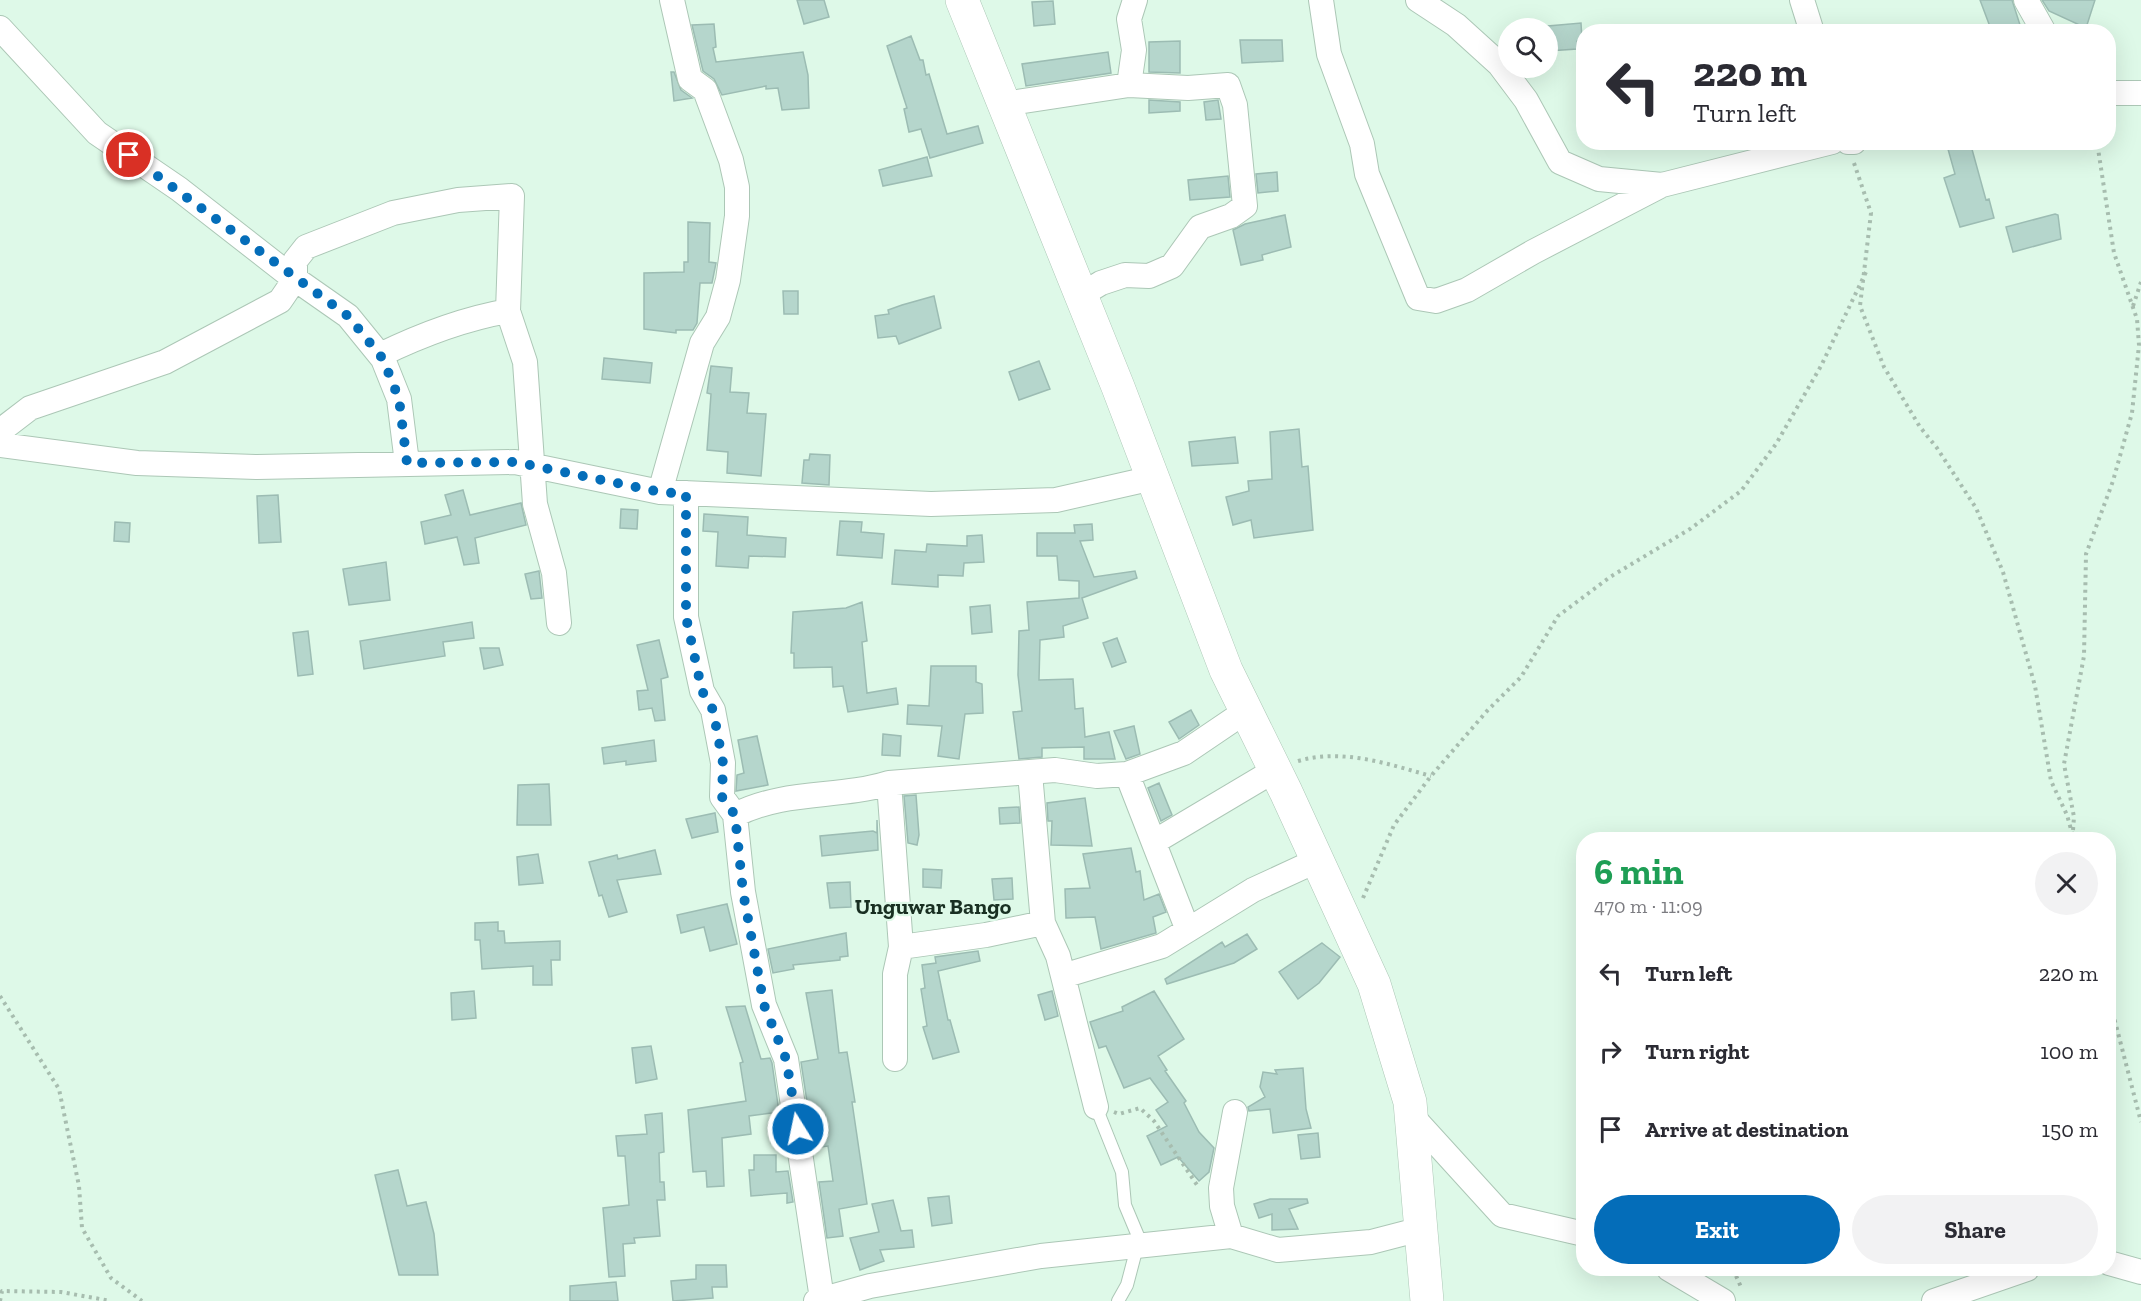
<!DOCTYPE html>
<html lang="en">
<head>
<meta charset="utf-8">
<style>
  :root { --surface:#fff; --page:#f2f2f3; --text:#2b2b33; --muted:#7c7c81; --accent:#046db9 }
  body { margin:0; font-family:"Zilla Slab",serif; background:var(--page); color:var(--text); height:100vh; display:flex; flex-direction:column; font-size:22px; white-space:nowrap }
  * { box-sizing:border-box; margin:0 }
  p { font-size:20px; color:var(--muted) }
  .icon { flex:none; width:33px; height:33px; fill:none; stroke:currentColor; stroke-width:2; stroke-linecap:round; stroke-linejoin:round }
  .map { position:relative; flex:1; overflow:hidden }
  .panel { position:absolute; left:1576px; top:832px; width:540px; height:444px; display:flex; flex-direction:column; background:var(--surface); border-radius:24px; box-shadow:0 6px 24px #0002 }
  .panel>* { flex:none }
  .hud { position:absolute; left:1576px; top:24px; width:540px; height:126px; border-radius:24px; box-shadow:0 6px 24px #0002; background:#fff; color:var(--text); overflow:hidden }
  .controls { position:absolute; left:1498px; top:18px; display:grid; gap:12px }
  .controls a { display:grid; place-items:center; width:60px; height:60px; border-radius:50%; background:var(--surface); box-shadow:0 6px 24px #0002; font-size:30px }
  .pin { position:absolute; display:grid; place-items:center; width:51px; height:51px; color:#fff; margin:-26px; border:3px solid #fff; border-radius:50%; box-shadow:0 2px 6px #0007 }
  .me { position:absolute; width:66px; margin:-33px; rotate:350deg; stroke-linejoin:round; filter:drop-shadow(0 0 4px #0008) }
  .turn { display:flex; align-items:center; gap:21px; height:126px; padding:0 18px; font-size:27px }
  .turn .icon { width:78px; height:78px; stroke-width:2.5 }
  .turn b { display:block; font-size:42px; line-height:51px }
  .round { display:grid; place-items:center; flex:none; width:63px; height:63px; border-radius:32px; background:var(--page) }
  .headline { display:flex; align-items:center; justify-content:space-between; height:102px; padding:0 18px }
  h1 { font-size:36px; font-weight:700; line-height:45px; color:#1e9e55 }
  .action { display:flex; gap:12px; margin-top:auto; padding:12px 18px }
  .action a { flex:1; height:69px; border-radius:36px; background:var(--accent); color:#fff; font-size:24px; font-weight:700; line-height:69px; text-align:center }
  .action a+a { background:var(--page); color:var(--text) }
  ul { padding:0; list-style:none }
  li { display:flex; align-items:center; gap:18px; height:78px; padding:0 18px }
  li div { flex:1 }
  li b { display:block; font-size:22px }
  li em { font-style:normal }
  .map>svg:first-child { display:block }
</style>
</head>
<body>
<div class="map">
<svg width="2141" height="1301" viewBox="0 0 2141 1301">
  <rect width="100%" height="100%" fill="#def9e8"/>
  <!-- building -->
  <path fill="#b5d6cc" stroke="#9cbcb3" stroke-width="1.5" d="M797,0H824L829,17L804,24Z
    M1980,0H2012L2021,28L2011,32H1992Z
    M2042,0H2095L2086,28L2049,11Z
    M1053,1L1055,24L1034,26L1032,2Z
    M1581,23L1582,40L1577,41V49L1548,51V26Z
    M714,24L716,47L713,48L716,62L803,52L808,75L809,108L782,110L778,88L766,89V86L722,95L714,79L703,71L692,25Z
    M911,36L920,60H923L926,75L929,74L947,134L978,126L983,143L930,158L921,129L909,132L904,109L907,108L887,46Z
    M1240,40H1282L1283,61L1242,63Z
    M1180,41V73L1149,72V42Z
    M1108,52L1111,73L1026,86L1022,64Z
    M671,72H674L681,90L692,98L674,101Z
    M1149,100L1180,102V111L1149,113Z
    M1218,100L1221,119L1206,120L1204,102Z
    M1946,142H1970L1986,200L1989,199L1994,218L1960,227L1944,178L1955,174Z
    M927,157L932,176L883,186L879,170Z
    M1277,172L1278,191L1258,193L1256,174Z
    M1228,176L1230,197L1190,200L1188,180Z
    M2055,214L2058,215L2061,239L2013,252L2006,227Z
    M1285,215L1291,247L1262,255L1263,260L1241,265L1233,230L1245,224Z
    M688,222L710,223L709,262L716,263L712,283H700L697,323L693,330H676V333L644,329V273L684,272V262H688Z
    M783,291H798V314H784Z
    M934,296L941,328L899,344L896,336L878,338L875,316L889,314L888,310L902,305Z
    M604,358L652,363L650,383L602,379Z
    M1039,361L1050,389L1019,400L1009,372Z
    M711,366L732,368L730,392L749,393L747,413L766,414L761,476L727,473L728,452L707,450L711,394L707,393Z
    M1299,429L1302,467L1308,466L1313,530L1254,538L1251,520L1233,525L1226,497L1249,491L1248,481L1272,479L1270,432Z
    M1235,437L1238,463L1192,466L1189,442Z
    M810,454L830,455L829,485L802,483L804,460H809Z
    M463,490L470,515L521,503L526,525L475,538L479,563L464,565L457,537L425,544L421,522L451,515L445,495Z
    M278,495L281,542L259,543L257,496Z
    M621,509L638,510L637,529L620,528Z
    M704,514L748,517L747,535L786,538L785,557L749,556L748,568L716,566L718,532L703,531Z
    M840,521L862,522L861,532L884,534L882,558L837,555Z
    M115,522L130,523L129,542L114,541Z
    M1092,524L1093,540L1080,541L1094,577L1135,571L1137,578L1082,598L1088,618L1063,626L1064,637L1040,640L1039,680L1073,679L1075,709L1083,708L1085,737L1109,732L1115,759H1084V747L1042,748V757L1019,759L1013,712L1022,711L1018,675L1019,631L1029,630L1027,602L1079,598V581L1059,580L1057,556H1037V533H1075L1074,525Z
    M982,535L984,562L964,563L963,576L938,575V587L892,584L895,550L926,552L927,544L967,546V536Z
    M386,562L390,600L349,605L343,569Z
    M539,571L542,598L531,599L525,574Z
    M862,602L867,641L862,642L867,693L896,688L898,704L848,712L843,686L833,687L832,667L794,668V653H791L793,612L846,608Z
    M990,605L992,632L972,634L970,607Z
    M472,622L474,638L443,642L445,656L364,669L360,641Z
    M308,631L313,674L298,676L293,633Z
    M1117,638L1126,662L1112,667L1103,643Z
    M659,640L668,677L661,679L665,720L655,721L652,708L639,710L637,691L648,690L637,645Z
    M480,648H499L503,665L484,669Z
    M931,666H976V682L982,684L983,713L965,714L959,759L938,756L942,726L907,724L908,705L929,706Z
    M1191,710L1199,725L1179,739L1169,722Z
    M1134,726L1140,754L1126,759L1114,731Z
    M883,734L901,736L900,756L882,755Z
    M757,736L768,785L736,791L737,775L744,773L738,740Z
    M654,740L656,761L626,765V761L604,764L602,748Z
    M1159,783L1172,815L1161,821L1148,788Z
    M549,784L551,825H517L518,785Z
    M916,795L919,835L917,845L908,843L904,796Z
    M1085,798L1092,846L1051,845L1052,821H1048L1047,803Z
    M1019,807L1020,823L1000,824L999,808Z
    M715,813L718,832L692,838L686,819Z
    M877,820L878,850L822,856L820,836L873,831L877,833Z
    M1131,848L1136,872L1140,871L1144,900L1159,894L1166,912L1153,917L1156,933L1101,949L1095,917L1066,918L1065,889L1090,888L1083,854Z
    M655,850L661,874L617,880L627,912L609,917L602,895L599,896L589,862L617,855L618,859Z
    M538,854L543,883L519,885L517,857Z
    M923,869L942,870L941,888L923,887Z
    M1012,878L1013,899L994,900L992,879Z
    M850,882L851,907L830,908L827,883Z
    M727,904L737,944L710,951L704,927L681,933L677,915Z
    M498,922V931H504L505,943L560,941V960H551L552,985H533V966L482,969L480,940H475V923Z
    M846,933L848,956L840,957V960L793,965L794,969L773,973L768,949Z
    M1247,934L1257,949L1234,963L1167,984L1165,979L1222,942L1225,947Z
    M1322,943L1340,957L1319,983L1298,999L1279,972Z
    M978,951L980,961L938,971L948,1020H950L959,1052L933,1059L923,1027L927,1026L921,989L925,988L922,965L936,963L935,957Z
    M832,990L839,1053L847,1052L855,1102H852L867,1204L839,1209L843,1236L827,1238L819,1182L833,1181L828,1146L814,1148L801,1062L818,1059L806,993Z
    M474,991L476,1018L452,1020L451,993Z
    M1052,991L1058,1016L1045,1020L1038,995Z
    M1154,991L1184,1039L1158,1056L1167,1070L1165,1071L1186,1101L1184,1103L1199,1132L1214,1148L1209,1172L1199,1181L1178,1157L1161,1165L1147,1136L1167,1126L1156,1110L1168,1102L1150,1078L1124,1088L1106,1046L1099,1048L1090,1022L1123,1011L1122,1007Z
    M745,1006L761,1059L770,1058L772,1063L779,1112L749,1116L751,1134L722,1138L724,1186L707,1187L706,1171L693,1172L688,1110L746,1101L740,1063L743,1062L726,1007Z
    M651,1046L657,1079L636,1083L632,1048Z
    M1303,1068L1306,1109L1311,1128L1273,1133L1270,1109L1249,1111L1248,1107L1265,1097L1260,1087L1263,1072L1277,1074L1275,1070Z
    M662,1113L664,1152L659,1153L660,1182H664L665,1200H657L660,1236L634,1238L635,1243L623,1244L625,1276L609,1277L603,1208L629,1205L625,1156H618L616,1136L647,1134L645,1115Z
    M1318,1133L1320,1157L1301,1159L1298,1135Z
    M754,1155H776V1172L788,1171L793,1202L787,1203V1193L751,1196L749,1170H754Z
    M398,1170L407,1206L426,1202L434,1234L438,1275H399L375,1175Z
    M949,1196L952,1223L932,1226L928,1198Z
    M1270,1199H1307L1308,1203L1289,1209L1298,1229L1272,1230V1214L1259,1218L1254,1204Z
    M893,1200L901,1231L912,1230L914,1247L880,1250L884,1261L860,1270L850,1238L879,1232L872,1204Z
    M696,1265H726L727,1287H712L713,1298L673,1301L671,1281L696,1279Z
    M616,1282L618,1301H570V1286Z"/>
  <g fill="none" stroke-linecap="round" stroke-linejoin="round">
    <!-- service casing -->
    <g stroke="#acc7b6" stroke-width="14">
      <path id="service" d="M1096,1107L1122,1172L1125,1205L1138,1236L1137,1247L1127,1285L1118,1301"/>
    </g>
    <!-- minor casing -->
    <g stroke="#acc7b6" stroke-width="26">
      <path id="minor" d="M1321,0L1329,54L1362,144L1367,174L1418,298L1436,301L1467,290L1533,252L1662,185
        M1418,0L1456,25L1499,64L1526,100L1560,162L1599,179L1662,185L1832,142
        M1802,0L1812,32
        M2026,0L2044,32
        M0,28L97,133L179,189L288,274L348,316L383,359L399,399L407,463
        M2109,93H2141
        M1004,104L1129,85L1134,50L1129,19L1135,0
        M1848,142H1854
        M1081,295L1101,283L1125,275L1149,276L1172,266L1200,227L1231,216L1245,206L1235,105L1228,85L1188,88L1129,85
        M380,355C421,335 463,319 508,311
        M0,431L30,408L165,362L280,301L295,279V261L306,247L393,213L458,200L512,196L508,311L525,362L535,504L554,573L559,623
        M0,445L137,463L257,467L515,462L660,492L931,504L1056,500L1153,478
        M660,492L702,343L718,317L728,280L737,216V187L731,160L705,90L690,79L672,0
        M686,493V617L702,691L713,710L723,763L722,797L735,815
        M1030,773L1043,923
        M1127,774L1187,928
        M1154,842L1275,770
        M901,947L889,783L1055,770L1097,776L1127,774L1184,753L1246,711
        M1063,976L1162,946L1253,890L1318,860
        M895,1059V974L901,947L986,935L1043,923L1058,956L1096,1107
        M1411,1115L1502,1215L1584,1234
        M1231,1236L1222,1206L1221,1188L1235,1112
        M2109,1263L2141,1272
        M1669,1269L1723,1301
        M822,1299L786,1059L764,1005L743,892L735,815C787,789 837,799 889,783
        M816,1301L870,1286L1041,1256L1231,1236L1278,1250L1371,1242L1421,1229
        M1934,1301L2027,1269"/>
    </g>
    <!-- secondary casing -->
    <g stroke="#acc7b6" stroke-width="34">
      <path id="secondary" d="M962,0L1118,387L1226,670L1286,792L1374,984L1410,1102L1427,1301"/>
    </g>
    <!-- path -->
    <path stroke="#a7bdaf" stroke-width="4" stroke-dasharray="3 4.5" stroke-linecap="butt" d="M1854,163L1871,213L1860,306L1884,367L1920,427L1937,448L1976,508L2003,572L2035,686L2051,781L2067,815L2074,840
      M2133,306L2141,282
      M1298,761C1343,748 1388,764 1431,776
      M2073,830L2074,817L2064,764L2084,656L2086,554L2113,481L2132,413L2139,345L2137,319L2114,253L2097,142
      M1363,898L1394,825L1431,776L1487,711L1521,677L1558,616L1610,577L1690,529L1741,491L1776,444L1821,366L1866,272
      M0,996L59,1089L79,1186L82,1228L111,1278L142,1301
      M2109,998L2141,1122
      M1114,1112L1119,1114L1140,1108L1154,1121L1199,1188
      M1733,1269L1741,1287
      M0,1301L2,1291L61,1292L111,1301"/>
    <!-- service -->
    <use href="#service" stroke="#fff" stroke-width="12"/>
    <!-- minor -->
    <use href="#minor" stroke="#fff" stroke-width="24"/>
    <!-- secondary -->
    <use href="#secondary" stroke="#fff" stroke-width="33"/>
  </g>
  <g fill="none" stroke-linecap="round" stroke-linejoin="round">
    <!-- route -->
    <path stroke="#046db9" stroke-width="10" stroke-dasharray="0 18" d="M129,155L348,316L383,359L399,399L407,463L515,462L660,492L686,494V617L702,691L713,710L723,763L722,797L735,815L743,892L764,1005L786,1059L798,1129"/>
  </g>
  <g text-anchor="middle" stroke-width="4.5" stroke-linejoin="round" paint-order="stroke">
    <!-- quarter labels -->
    <g font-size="22" font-weight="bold" fill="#192f22" stroke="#def9e8">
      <text x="933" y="914">Unguwar Bango</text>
    </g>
  </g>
</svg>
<div class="controls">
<a><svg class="icon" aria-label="search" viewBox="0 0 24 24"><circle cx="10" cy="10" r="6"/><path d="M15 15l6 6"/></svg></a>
</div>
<div class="pin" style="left:129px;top:155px;background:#d93025"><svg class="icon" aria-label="arrive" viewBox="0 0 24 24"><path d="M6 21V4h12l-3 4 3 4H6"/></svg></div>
<svg class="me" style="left:798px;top:1129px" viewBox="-20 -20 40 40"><circle r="17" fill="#046db9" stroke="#fff" stroke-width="3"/><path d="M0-11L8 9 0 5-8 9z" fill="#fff"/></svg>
<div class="hud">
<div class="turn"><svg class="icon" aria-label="left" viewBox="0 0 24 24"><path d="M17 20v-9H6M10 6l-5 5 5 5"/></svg><div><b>220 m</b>Turn left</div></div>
</div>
<section class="panel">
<div class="headline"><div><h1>6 min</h1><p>470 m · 11:09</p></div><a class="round"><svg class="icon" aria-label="close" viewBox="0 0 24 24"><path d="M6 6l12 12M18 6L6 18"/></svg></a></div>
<ul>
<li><svg class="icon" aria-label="left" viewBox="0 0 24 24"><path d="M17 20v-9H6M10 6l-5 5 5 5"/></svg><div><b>Turn left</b></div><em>220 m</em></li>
<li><svg class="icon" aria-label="right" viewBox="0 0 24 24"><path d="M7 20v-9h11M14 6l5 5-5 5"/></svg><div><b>Turn right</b></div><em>100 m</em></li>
<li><svg class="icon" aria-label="arrive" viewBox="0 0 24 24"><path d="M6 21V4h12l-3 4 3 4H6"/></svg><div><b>Arrive at destination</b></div><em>150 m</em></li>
</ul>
<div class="action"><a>Exit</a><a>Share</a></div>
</section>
</div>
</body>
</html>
